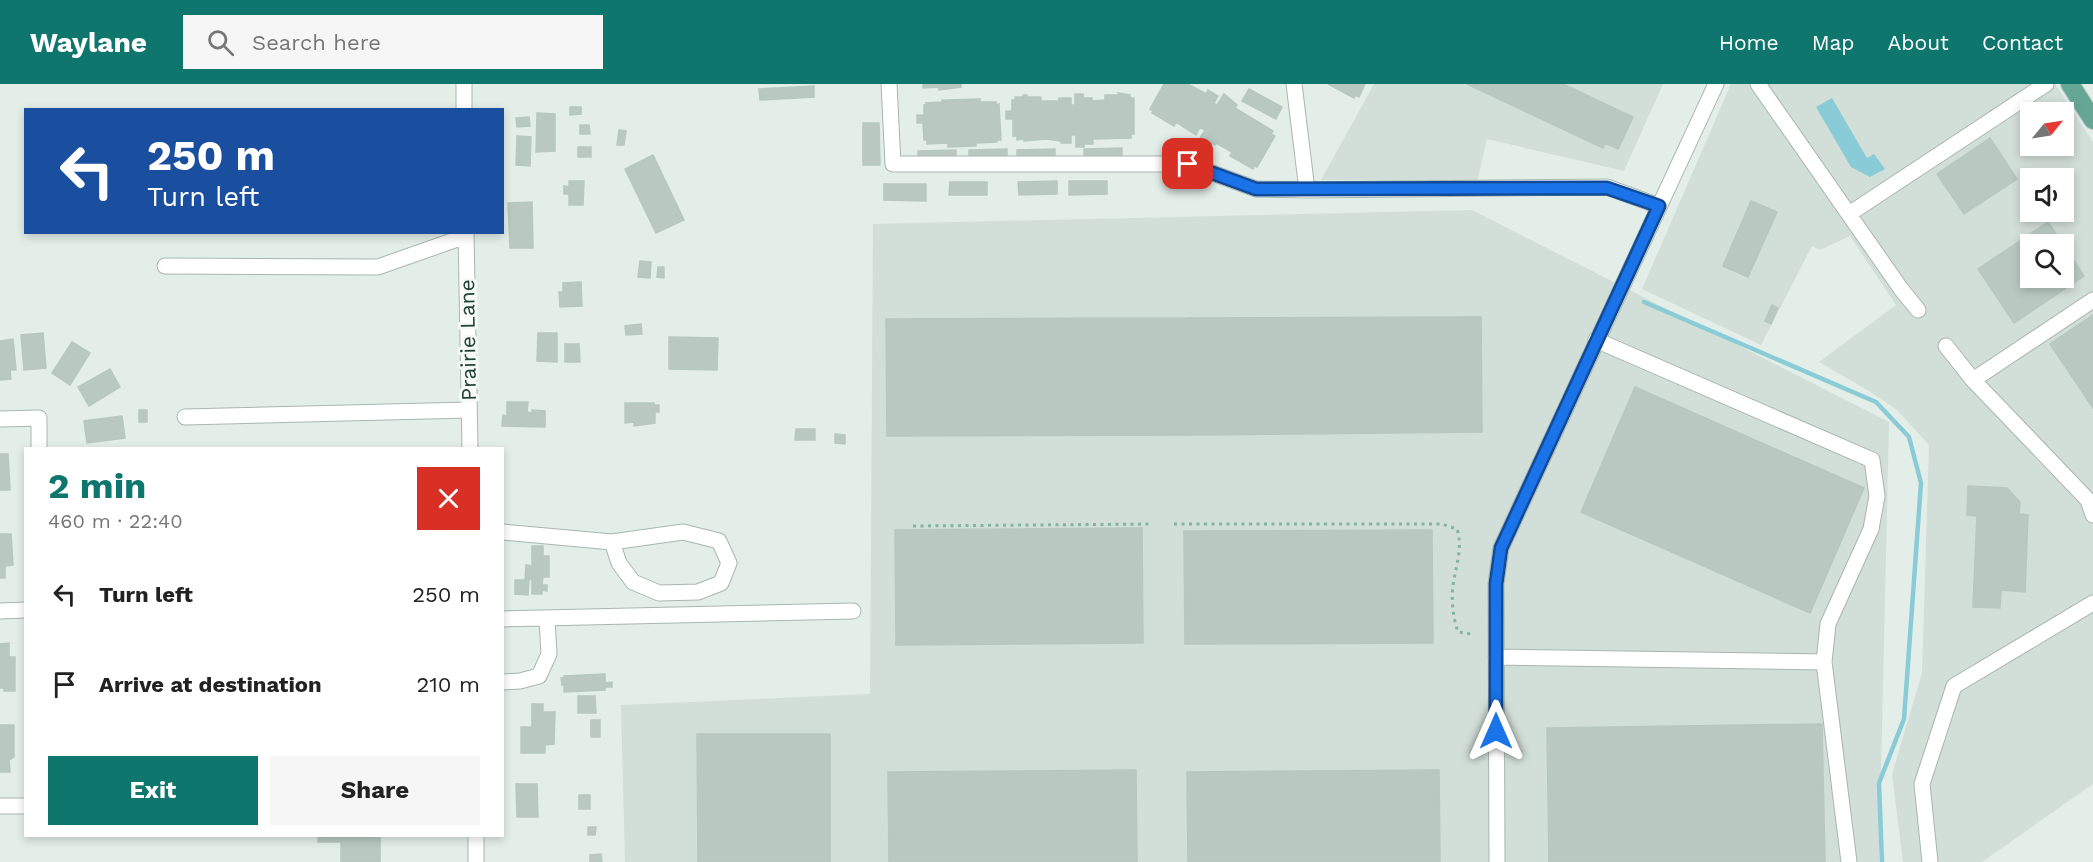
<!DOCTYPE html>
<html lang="en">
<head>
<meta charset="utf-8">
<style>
  :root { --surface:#fff; --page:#f6f6f6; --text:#222; --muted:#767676; --accent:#0f766e }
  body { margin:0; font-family:"Work Sans",sans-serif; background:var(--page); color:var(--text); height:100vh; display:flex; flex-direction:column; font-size:22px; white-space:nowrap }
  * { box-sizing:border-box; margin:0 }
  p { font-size:20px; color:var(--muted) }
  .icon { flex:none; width:33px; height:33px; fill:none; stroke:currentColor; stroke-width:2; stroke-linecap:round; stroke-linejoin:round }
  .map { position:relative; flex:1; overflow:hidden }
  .panel { position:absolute; left:24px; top:363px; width:480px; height:390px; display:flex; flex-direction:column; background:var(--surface); border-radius:0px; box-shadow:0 3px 9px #0003 }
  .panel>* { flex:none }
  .hud { position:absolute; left:24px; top:24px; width:480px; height:126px; border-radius:0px; box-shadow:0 3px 9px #0003; background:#1a4fa0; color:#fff; overflow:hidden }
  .needle { width:39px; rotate:60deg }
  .fabs { position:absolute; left:2020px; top:18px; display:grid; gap:12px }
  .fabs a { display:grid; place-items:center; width:54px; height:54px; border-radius:0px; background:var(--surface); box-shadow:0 3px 9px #0003; font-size:30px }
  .pin { position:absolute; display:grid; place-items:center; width:51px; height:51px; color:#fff; margin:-26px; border-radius:12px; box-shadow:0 3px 9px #0006 }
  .me { position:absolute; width:66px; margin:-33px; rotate:0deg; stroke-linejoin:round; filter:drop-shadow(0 0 4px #0008) }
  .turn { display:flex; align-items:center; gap:21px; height:126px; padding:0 24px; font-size:27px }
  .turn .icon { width:78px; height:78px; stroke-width:2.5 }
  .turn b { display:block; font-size:42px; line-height:51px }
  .round { display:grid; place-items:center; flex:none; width:63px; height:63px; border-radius:0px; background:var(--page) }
  .summary { display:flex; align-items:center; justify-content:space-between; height:102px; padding:0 24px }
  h1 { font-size:36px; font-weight:700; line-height:45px; color:var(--accent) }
  .cta { display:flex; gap:12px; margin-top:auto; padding:12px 24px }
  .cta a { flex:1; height:69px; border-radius:0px; background:var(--accent); color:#fff; font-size:24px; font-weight:700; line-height:69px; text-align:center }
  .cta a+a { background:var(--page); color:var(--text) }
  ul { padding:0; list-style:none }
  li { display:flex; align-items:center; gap:18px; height:90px; padding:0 24px }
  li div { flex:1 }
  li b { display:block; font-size:22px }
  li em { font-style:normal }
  header { display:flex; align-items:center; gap:36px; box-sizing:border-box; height:84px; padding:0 30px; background:var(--accent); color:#fff }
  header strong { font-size:28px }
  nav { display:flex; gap:33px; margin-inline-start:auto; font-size:21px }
  .search { width:420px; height:54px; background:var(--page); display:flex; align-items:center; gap:15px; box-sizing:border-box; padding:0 21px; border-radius:0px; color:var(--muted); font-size:22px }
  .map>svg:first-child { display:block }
</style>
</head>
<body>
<header>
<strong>Waylane</strong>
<div class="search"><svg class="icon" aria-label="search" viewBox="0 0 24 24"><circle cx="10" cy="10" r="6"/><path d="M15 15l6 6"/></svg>Search here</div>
<nav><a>Home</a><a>Map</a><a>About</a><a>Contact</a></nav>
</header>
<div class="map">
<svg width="2093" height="778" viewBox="0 0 2093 778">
  <rect width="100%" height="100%" fill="#e4eee9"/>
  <!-- built -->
  <path fill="#d2ded8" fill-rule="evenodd" d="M1374,0H1663L1624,87L1487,55L1477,98L1321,96Z
    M1731,0H2055L2093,58V700L1982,778H1903L1892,690L1922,589L1929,361L1897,326L1869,307L1819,278L1896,221L1850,152L1820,166L1812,162L1761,261L1642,205ZM2031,28H2064V62H2031ZM2031,94H2064V128H2031ZM2031,160H2064V194H2031Z
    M1472,126L1889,338L1879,778H625L621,621L870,610L873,140Z"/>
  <!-- water -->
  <path fill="#89cbd6" d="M1832,14L1867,74L1874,70L1885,85L1870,93L1851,83L1816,23Z"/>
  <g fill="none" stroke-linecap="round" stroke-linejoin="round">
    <!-- stream -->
    <path stroke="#89cbd6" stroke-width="4.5" d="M1644,218L1876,318L1909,353L1921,399L1904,635L1879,699L1882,778"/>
  </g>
  <!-- building -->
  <path fill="#b9c9c2" stroke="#b6c8c0" stroke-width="1.5" d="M923,0H961V3L939,6V3L923,4Z
    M1164,0H1188L1206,10L1208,6L1218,12L1214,19L1217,21L1224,10L1237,21L1235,24L1273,47L1271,50L1275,52L1257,83L1254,82L1253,85L1230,72L1232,68L1216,59L1215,61L1208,57L1206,60L1199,56L1205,46L1200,43L1196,51L1176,38L1174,42L1152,29L1153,27L1150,25Z
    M1328,0H1365L1359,13L1355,11L1354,14Z
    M1467,0H1563L1633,33L1618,65L1605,59L1603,64Z
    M814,2V13L760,16L759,5Z
    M1249,5L1282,23L1276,35L1242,17Z
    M1118,9L1130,11V14H1134V50H1131V54L1093,55V60H1084V63H1076V51H1071V59H1061V57L1047,55L1024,57V55L1017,56V52H1013V35H1006V27H1012V16H1016L1015,13H1023V11H1027V13H1041V17H1059V14H1071V21H1075V10H1083V14H1092V17L1105,16V11H1119Z
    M980,15V18H996V21L999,20L1001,56H997V58L976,59V62L948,63V59L927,60V56H924L923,39H917V31H924V21L927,20L926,19L942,18V16H945V18L947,16Z
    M570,23H581V30L570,31Z
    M537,29L555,30V67L536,68Z
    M529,33L530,42L517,43L516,34Z
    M863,39H879L880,81H863Z
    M580,41H589L590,50H580Z
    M619,46L626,47L624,61H617Z
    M517,52L531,53L530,82L516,81Z
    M1990,54L2017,95L1964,130L1937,90Z
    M578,63H591V73H578Z
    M1122,64V77L1084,78V65Z
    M1007,65V79H969V66Z
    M1055,65V79H1017V66Z
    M956,66V79L918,80V67Z
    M653,71L684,136L656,149L625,85Z
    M569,97H584L583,121H569V110H564V102L569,103Z
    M1057,97V110L1019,111L1018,98Z
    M1069,97H1107V110L1069,111Z
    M950,98H987V111H949Z
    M884,100H926V117L884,116Z
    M1751,117L1777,128L1748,193L1723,182Z
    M532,118L533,164H510L508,119Z
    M2048,138L2063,160H2031V194H2064V161L2084,192L2014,239L1978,185Z
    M640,177L651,178L650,194L638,193Z
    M658,183H664V194L657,193Z
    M581,198L582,222L560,223L559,208H563V199Z
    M1772,221L1778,224L1771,240L1765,237Z
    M2093,231V324L2050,260Z
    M1481,233L1482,348L1187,351V234Z
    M1187,234V351L887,352L886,235Z
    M641,240L642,250L626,251L625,242Z
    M43,249L46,284L24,286L21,251Z
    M538,249H557V278L537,277Z
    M669,253L718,254L717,286L669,285Z
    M13,255L16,286H10L11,295L0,296V257Z
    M72,258L90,269L70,301L52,289Z
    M565,260H579L580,278H565Z
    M110,285L120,303L89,322L78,303Z
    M1635,303L1864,404L1810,529L1581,428Z
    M507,318H528L527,328L532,329V326L545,327V343L502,342L503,331L507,332Z
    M625,319H654V321H659V328H655V339L634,342V338L625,339Z
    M139,326H147V338H139Z
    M122,332L125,354L87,359L84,337Z
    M796,345H815V356H795Z
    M835,350L845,351V360L835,359Z
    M0,370H8L10,406H0Z
    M1968,402L2007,404L2020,418L2019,430L2028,431L2025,508L2001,506L2000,524L1973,523L1977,432L1967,431Z
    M1142,444L1143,559L896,561L895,446Z
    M1432,446L1433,559L1185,560L1184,447Z
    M0,450H11L13,481L5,482V494H0Z
    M532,462H543V472H549V493H543L542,501H547V507L542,506V510H532V496L529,495L528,511L515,510V496H525L526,481L532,482Z
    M9,559V573H15V607H4V604H0V560Z
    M605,590V599L612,598V603H605V606L564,608V601H562L561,594H564V592Z
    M578,612H595L596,629H578Z
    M532,620H543V628H555L554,660L545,661V669H521V643H532Z
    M591,636H600V653H591Z
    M1822,640L1825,778H1549L1547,644Z
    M0,641H14V673L9,676L10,688H0Z
    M697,650H830V778H698Z
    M1136,686L1137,778H889L888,688Z
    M1439,686L1440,778H1188L1187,688Z
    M516,700H537L538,733H517Z
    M579,711H590V725H579Z
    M588,743H596L595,751H588Z
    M318,752H380V778H341V758H318Z
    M601,770L602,778H590V771Z"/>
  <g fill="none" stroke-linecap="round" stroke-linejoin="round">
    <!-- minor casing -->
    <g stroke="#a6b7b0" stroke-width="17">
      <path id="minor" d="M464,0V26
        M889,0L893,80H1188L1256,105L1307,106L1607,103L1659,122
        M1294,0L1307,106
        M1758,0L1901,205L1918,226
        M1849,130L2046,0
        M466,148L470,364
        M165,182L378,183L466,152
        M1596,256L1872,376L1877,412L1871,445L1828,540L1824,578L1849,778
        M1946,262L1973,296L2088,416L2093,431
        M1973,296L2093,216
        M185,333L469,326
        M0,335L39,334V364
        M502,448L612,458L683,448L719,457L729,479L721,499L698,508L659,509L633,498L619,479L612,458
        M0,527L26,526
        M502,535L853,527
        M1496,573L1824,578
        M502,598L520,597L539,592L549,570L547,535
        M0,722H26
        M476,752V778
        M1497,778L1496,500L1501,464L1716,0
        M1930,778L1922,700L1954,602L2093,519"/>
    </g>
    <!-- major casing -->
    <g stroke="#c1cac7" stroke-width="20">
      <path id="major" d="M2070,0L2093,36"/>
    </g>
    <!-- path -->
    <path stroke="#82b4a3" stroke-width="3" stroke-dasharray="3 4.5" stroke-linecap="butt" d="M1174,440H1442L1457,445C1463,463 1456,482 1453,501C1451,516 1453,533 1458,548L1471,550
      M913,442L1153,440"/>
    <!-- minor -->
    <use href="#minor" stroke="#fff" stroke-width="15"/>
    <!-- major -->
    <use href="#major" stroke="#66a695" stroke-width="18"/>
  </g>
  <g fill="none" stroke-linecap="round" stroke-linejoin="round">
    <!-- route casing -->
    <g stroke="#114b97" stroke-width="15">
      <path id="route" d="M1188,80L1256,105L1607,104L1659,122L1501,464L1496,500V647"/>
    </g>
    <!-- route -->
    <use href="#route" stroke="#1a73e8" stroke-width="10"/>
  </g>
  <g text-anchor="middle" stroke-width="6" stroke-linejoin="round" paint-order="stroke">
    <!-- street labels -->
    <g font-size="21" fill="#224138" stroke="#f5faf7">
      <text transform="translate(468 256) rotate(-91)" y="7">Prairie Lane</text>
    </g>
  </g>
</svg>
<div class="fabs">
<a><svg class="needle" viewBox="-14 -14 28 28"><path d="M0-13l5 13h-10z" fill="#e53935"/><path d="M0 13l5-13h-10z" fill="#767676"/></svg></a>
<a><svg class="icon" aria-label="sound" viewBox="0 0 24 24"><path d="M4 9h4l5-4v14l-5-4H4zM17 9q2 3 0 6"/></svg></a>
<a><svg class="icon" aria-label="search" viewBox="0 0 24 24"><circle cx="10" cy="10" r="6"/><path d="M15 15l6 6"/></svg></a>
</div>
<div class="pin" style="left:1188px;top:80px;background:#d93025"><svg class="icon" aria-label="arrive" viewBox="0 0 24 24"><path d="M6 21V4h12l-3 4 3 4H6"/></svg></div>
<svg class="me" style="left:1496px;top:647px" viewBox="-20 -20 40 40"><path d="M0-17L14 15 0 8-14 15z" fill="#1a73e8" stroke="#fff" stroke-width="4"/></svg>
<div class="hud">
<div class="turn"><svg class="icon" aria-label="left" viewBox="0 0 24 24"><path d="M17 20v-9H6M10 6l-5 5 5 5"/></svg><div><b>250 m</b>Turn left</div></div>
</div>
<section class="panel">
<div class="summary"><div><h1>2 min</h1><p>460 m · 22:40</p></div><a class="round" style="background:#d93025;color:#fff"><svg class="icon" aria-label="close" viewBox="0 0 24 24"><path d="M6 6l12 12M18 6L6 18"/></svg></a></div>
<ul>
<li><svg class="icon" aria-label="left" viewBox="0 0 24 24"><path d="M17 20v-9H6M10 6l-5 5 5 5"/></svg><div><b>Turn left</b></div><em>250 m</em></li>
<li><svg class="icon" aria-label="arrive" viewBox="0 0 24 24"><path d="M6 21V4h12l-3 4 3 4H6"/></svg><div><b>Arrive at destination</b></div><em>210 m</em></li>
</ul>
<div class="cta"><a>Exit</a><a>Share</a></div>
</section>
</div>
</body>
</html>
